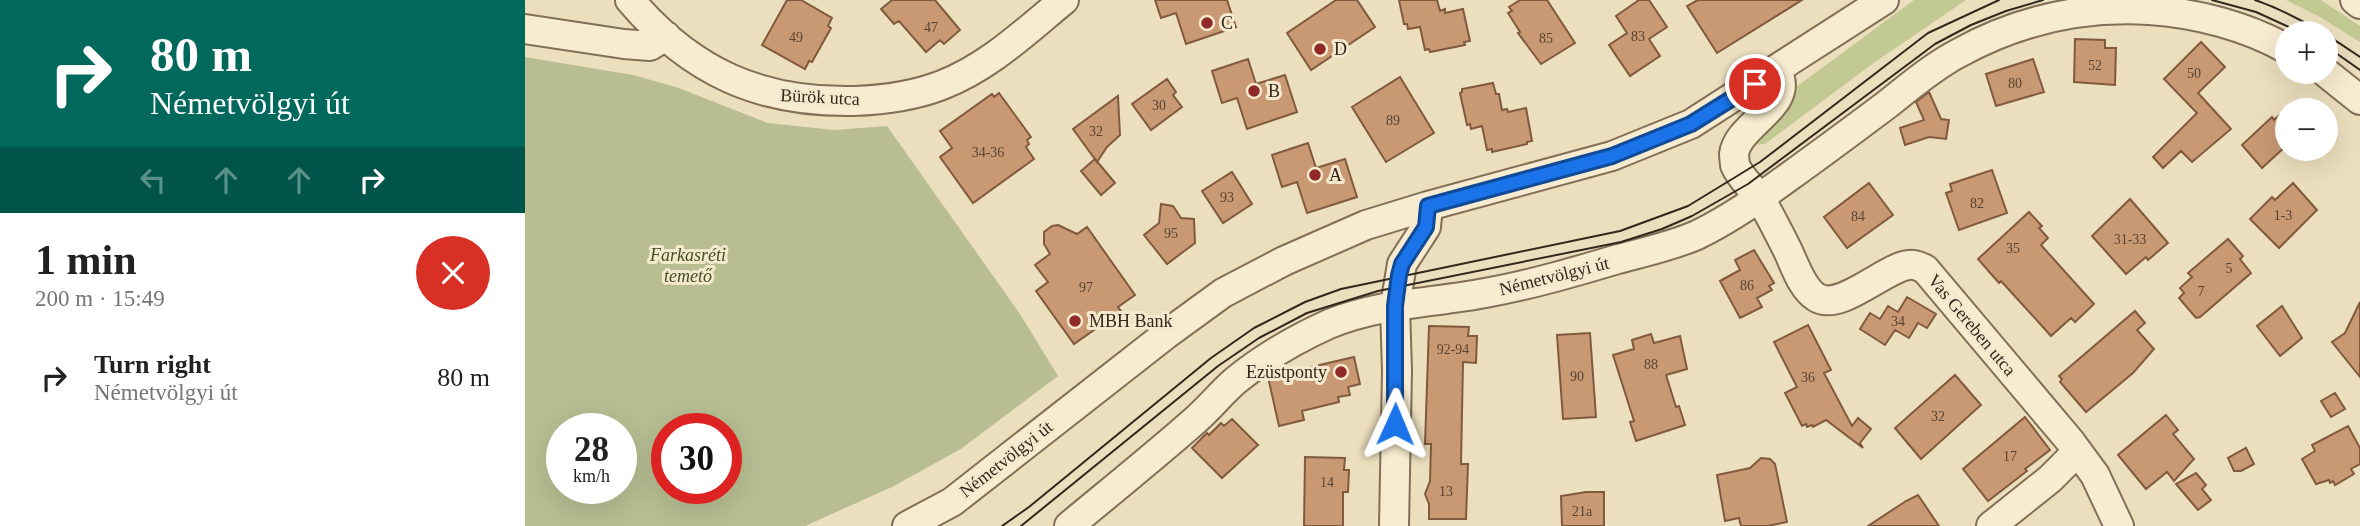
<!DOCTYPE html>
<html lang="en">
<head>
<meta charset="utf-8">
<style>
  :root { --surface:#fff; --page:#f2f2f2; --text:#222; --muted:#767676 }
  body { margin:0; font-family:"Times New Roman",serif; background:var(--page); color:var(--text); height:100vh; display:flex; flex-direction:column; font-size:26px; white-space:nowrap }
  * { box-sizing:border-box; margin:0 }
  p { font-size:23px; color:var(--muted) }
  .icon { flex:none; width:38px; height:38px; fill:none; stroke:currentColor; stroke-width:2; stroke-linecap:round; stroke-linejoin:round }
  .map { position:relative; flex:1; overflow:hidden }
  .panel { display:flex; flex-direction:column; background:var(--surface); width:525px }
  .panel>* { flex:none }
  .guide { background:#00695c; color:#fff; overflow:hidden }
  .tools { position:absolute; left:1750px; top:21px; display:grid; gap:14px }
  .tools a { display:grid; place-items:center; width:63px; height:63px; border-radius:50%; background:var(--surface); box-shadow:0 7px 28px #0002; font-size:35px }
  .speed { position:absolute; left:21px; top:413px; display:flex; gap:14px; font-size:35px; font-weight:700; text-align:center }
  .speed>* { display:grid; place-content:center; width:91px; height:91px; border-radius:50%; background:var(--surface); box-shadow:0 7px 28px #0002; line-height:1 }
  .speed small { font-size:18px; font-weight:400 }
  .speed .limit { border:10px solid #d22; background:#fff; color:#111 }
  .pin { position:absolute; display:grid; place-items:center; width:60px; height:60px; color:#fff; margin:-30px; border:4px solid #fff; border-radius:50%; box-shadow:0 2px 7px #0007 }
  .me { position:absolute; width:77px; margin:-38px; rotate:1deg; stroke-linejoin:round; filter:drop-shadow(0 0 5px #0008) }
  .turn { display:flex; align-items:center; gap:24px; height:147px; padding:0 35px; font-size:32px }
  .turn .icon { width:91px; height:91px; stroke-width:2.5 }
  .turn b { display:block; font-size:49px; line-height:60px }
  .lanes { display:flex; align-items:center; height:66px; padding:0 35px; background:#0003; justify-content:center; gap:35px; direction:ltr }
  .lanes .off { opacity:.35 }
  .round { display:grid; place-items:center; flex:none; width:74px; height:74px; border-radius:37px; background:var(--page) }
  .head { display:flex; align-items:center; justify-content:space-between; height:119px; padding:0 35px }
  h1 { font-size:42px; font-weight:700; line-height:52px }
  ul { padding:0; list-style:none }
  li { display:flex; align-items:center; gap:21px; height:91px; padding:0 35px }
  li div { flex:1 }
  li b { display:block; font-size:26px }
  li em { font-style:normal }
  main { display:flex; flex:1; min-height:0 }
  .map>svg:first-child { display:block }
</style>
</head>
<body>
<main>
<section class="panel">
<div class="guide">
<div class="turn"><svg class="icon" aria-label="right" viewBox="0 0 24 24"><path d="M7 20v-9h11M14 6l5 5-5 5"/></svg><div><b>80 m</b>Németvölgyi út</div></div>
<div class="lanes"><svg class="icon off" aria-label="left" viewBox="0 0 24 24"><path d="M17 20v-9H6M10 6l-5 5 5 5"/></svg><svg class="icon off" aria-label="ahead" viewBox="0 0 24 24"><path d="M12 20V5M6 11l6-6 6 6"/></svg><svg class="icon off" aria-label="ahead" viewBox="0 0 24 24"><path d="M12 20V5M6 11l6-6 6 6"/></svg><svg class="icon" aria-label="right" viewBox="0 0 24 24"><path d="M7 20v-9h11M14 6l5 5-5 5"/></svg></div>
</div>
<div class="head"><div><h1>1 min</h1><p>200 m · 15:49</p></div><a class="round" style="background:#d93025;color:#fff"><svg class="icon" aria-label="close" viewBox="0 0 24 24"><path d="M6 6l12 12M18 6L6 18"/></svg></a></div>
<ul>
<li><svg class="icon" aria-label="right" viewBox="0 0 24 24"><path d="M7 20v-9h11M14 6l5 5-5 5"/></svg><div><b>Turn right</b><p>Németvölgyi út</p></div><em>80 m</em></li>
</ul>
</section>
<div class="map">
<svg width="1835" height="526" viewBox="0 0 1835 526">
  <rect width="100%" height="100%" fill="#ecdfbe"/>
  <!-- green -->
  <path fill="#c2c992" d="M1389,0H1441L1350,62L1240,144L1225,145L1267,90Z
    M1761,0H1796L1835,26V42L1795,17Z"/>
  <!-- cemetery -->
  <path fill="#b8be92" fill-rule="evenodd" d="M0,57L108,75L151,87L243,123L309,130L362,126L495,314L533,376L436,449L367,487L280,526H0ZM37,429H96V488H37ZM142,429H201V488H142Z"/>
  <!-- building -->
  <path fill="#c99974" stroke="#815a3e" stroke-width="2" d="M262,0H276L307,18L303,26L306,28L287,62L284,61L280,69L237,45Z
    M367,0H410L435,30L419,44L415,40L401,52L374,21L369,24L356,9Z
    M630,0H702L711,27L661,44L651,13L636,18Z
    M811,0H832L850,27L786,70L762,33Z
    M874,0H912L915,11L920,9V13L938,9L945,41L939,42L940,45L905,52L904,49L900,50L895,27L883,29L882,24H879Z
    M995,0H1022L1050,43L1016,64L993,33L995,32L983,13L987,11L984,7Z
    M1114,0H1124L1142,27L1124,39L1135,56L1105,76L1084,45L1102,33L1091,16Z
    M1173,0H1277L1192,53L1162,6Z
    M1550,39L1580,40V48H1591L1590,85L1549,82Z
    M1676,42L1700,67L1673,93L1706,129L1667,162L1656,151L1638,168L1628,157L1672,113L1639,79Z
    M723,59L731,84L760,75L772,112L722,129L712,98L697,103L687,71Z
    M1508,59L1519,92L1471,106L1461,74Z
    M875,77L909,133L861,162L827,107Z
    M642,79L651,92L648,95L657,107L626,130L607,104Z
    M968,83L971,94H974L977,110L982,109L983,112L1001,108L1007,141L1002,142V144L967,152V149L962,150L957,126L946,129L945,124L942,125L935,93L937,92V89Z
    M1404,92L1416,119L1424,120L1421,139L1404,137L1380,145L1375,128L1399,120L1391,102Z
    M474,93L506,137L502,140L504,144L501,147L509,159L448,203L415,157L427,148L415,131L467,94L469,97Z
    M593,96L595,135L582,147L572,162L548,129Z
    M1762,108V145L1737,168L1717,145L1747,117L1749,120Z
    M783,143L791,168L820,159L832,197L782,213L772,182L757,187L747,155Z
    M570,159L590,183L576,195L556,171Z
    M1467,170L1482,213L1434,230L1421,193L1427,191L1425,184Z
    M707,172L727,204L698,223L677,191Z
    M1344,183L1368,215L1322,248L1299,217Z
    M1768,183L1792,210L1754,248L1725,219L1747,197L1750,200Z
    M1605,199L1643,243L1623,260L1621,257L1601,274L1567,236Z
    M636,204L648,206L656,218L669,219L670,243L642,264L619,235L634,223Z
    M1504,212L1517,226L1514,228L1523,238L1516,245L1569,304L1550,322L1546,318L1526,336L1476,281L1474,283L1453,259Z
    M533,225L552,234L562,227L610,295L593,307L596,311L549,344L511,291L523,282L510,265L525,254L519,244V232L527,226Z
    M1703,239L1718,256L1715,259L1726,273L1675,317L1671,318L1654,298L1659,293L1655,288L1667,277L1663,273Z
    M1229,250L1249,283L1244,286L1247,290L1232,298L1237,307L1215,318L1195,281L1215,270L1210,260Z
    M1382,297L1411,314L1402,328L1393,323L1384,338L1370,330L1360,345L1335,329L1345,313L1355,319L1363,306L1373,312Z
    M1835,302V377L1807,342L1820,333Z
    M1757,306L1777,338L1755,356L1732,326Z
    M1610,311L1620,323L1612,330L1629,349L1608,373L1561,412L1535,382L1537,379L1534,376Z
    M1283,325L1306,370L1299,373L1327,426L1333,418L1346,429L1335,443L1338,448L1301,420L1288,427L1287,425L1282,427L1281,424L1277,426L1260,393L1272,387L1249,342Z
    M904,326L944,327L943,336H952L951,363L938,362L936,464H943L941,519H904V504L900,494L905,481L906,444H900Z
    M1065,333L1071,417L1038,419L1032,335Z
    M1126,334L1129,343L1155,336L1162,369L1141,375L1151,407L1154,406L1160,425L1111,441L1105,422L1109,421L1088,355L1109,349L1107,340Z
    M829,357L835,384L823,387L825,395L813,397L814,402L777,411L779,420L754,426L743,377Z
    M1430,375L1456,405L1396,459L1370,428Z
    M1810,393L1820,409L1806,417L1796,401Z
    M1641,415L1653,430L1648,434L1669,459L1649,481L1642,472L1621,489L1593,455Z
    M1500,417L1525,450L1500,469L1502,471L1463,501L1438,469Z
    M707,419L733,445L697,478L667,448L682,433L684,435L696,423L699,426Z
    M1823,426L1835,448V464L1826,469L1829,474L1810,485L1808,481L1805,483L1804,480L1791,484L1777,459L1790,451L1787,445Z
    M1721,448L1729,464L1716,471H1709L1703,458Z
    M780,457L820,458L819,470H824L823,492H818V526H779Z
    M1236,458L1245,459L1250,464L1262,522L1242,526H1216L1214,518L1200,521L1192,475L1225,468Z
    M1671,473L1681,485L1677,489L1686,500L1673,510L1651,484Z
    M1061,492H1079V526H1037L1036,496Z
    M1393,495L1414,526H1343L1381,501Z"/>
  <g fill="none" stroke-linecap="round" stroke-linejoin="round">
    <!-- minor casing -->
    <g stroke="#836f57" stroke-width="32">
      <path id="minor" d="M105,0C166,72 235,103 329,101C359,100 389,96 417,85C464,67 501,31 539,0
        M1830,0L1835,4
        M0,29L99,44L125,46L141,36
        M1251,70C1273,105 1213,123 1209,154C1209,156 1210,164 1210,165C1215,178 1228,188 1236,200C1245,215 1253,231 1261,247C1269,262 1276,288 1291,297C1315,313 1360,267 1384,265C1390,264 1395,267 1400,269L1545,441L1570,475L1594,526
        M1800,72L1835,100
        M382,526L427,502L643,333L698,293L759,261L841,225L903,206L1087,156L1166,124L1359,0
        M544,526C585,492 626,459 666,424C682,411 695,394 710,381C738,358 771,339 804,324C854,303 908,303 960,293C1005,285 1049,272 1093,259C1119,252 1147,246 1172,235C1205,219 1236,197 1265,176C1297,153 1328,130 1360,106C1383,88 1406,68 1432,54C1491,21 1557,6 1624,10C1671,13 1721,26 1762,49
        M869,526L872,371L870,306L877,264L901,227L903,206
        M1466,526L1525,479L1552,452"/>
    </g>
    <!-- minor -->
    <use href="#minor" stroke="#f7ecd0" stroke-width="28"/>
    <!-- tram -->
    <path stroke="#33271c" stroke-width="2" d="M1687,0L1731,12L1777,33
      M1730,0C1768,13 1802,34 1835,57
      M1801,46L1835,70
      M477,526L504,507L686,358L729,328L780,302L816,289L1095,231L1163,206L1235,162L1403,33L1474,0
      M496,526L693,366L734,338L782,313L853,291L1096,242L1137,229L1167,216L1223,184L1410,44L1446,25L1481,11L1518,0"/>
  </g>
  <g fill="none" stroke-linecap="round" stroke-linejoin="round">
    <!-- route casing -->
    <g stroke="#114b97" stroke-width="18">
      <path id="route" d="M870,424V306L874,275L877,264L901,227L903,206L1087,156L1166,124L1230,84"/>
    </g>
    <!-- route -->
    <use href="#route" stroke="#1a73e8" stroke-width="12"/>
  </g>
  <!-- markers -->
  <g fill="#902a29" stroke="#f4e9cd" stroke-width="2.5">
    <circle cx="682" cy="23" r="7"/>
    <circle cx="795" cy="49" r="7"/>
    <circle cx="729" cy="91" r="7"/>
    <circle cx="790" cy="175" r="7"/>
    <circle cx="550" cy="321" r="7"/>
    <circle cx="816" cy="372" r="7"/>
  </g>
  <g text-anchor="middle" stroke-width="6" stroke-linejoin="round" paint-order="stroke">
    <!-- number labels -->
    <g font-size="14" fill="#584432">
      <text x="406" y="32">47</text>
      <text x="1113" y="41">83</text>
      <text x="271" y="42">49</text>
      <text x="1021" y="43">85</text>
      <text x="1570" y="70">52</text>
      <text x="1669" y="78">50</text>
      <text x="1490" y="88">80</text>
      <text x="634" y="110">30</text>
      <text x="868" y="125">89</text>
      <text x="571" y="136">32</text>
      <text x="463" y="157">34-36</text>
      <text x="702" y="202">93</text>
      <text x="1452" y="208">82</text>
      <text x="1758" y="220">1-3</text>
      <text x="1333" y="221">84</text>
      <text x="646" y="238">95</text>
      <text x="1605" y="244">31-33</text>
      <text x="1488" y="253">35</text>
      <text x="1704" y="273">5</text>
      <text x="1222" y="290">86</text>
      <text x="561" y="292">97</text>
      <text x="1676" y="296">7</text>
      <text x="1373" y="326">34</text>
      <text x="928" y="354">92-94</text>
      <text x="1126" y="369">88</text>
      <text x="1052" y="381">90</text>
      <text x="1283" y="382">36</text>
      <text x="1413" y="421">32</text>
      <text x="1485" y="461">17</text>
      <text x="802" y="487">14</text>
      <text x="921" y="496">13</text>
      <text x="1057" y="516">21a</text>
    </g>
    <!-- poi labels -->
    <g font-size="18" fill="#33271c" stroke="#f4e9cd" text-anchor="start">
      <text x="696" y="29">C</text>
      <text x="809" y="55">D</text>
      <text x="743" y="97">B</text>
      <text x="804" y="181">A</text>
      <text x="564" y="327">MBH Bank</text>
      <text x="802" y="378" text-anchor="end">Ezüstponty</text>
    </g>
    <!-- street labels -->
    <g font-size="18" fill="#33271c" stroke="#f4e9cd">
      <text transform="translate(295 97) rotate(3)" y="6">Bürök utca</text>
      <text transform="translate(1029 276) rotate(-14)" y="6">Németvölgyi út</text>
      <text transform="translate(1447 325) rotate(50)" y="6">Vas Gereben utca</text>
      <text transform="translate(481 459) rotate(-38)" y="6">Németvölgyi út</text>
    </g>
    <!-- park labels -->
    <g font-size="18" font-style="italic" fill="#434f23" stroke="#f4e9cd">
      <text x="163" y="261">Farkasréti<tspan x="163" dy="21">temető</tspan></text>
    </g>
  </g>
</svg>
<div class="tools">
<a>+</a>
<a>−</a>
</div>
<div class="speed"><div>28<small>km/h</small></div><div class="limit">30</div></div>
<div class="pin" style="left:1230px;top:84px;background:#d93025"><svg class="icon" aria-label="arrive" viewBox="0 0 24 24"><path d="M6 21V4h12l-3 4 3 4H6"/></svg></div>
<svg class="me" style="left:870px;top:424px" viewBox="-20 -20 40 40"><path d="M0-17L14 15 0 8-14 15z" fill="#1a73e8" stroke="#fff" stroke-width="4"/></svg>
</div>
</main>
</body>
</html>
